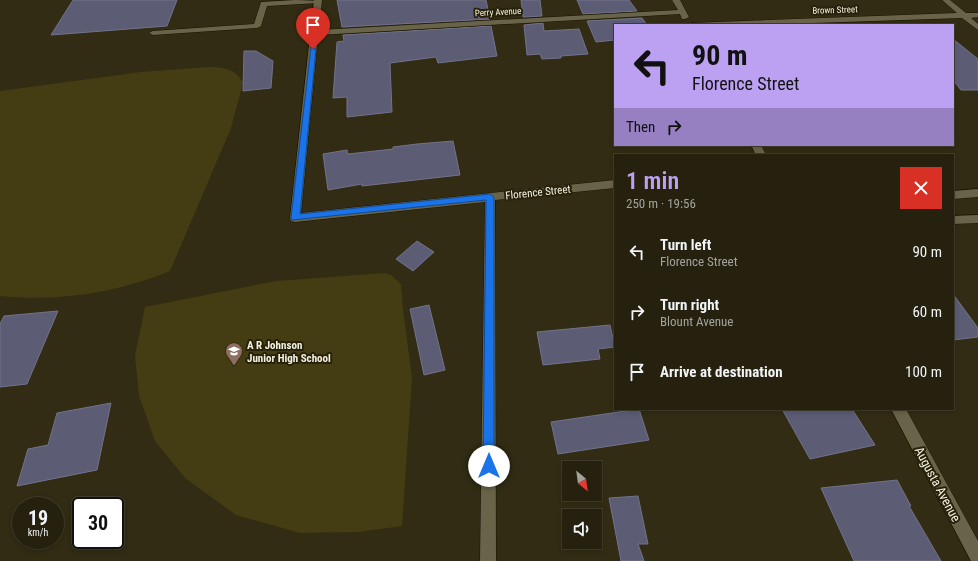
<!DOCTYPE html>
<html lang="en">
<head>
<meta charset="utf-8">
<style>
  :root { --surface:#25210e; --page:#2d2917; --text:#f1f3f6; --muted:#a3a39e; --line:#423e2e; --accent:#bca0f2 }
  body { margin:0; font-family:"Roboto Condensed",sans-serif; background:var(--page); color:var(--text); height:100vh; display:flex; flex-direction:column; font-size:15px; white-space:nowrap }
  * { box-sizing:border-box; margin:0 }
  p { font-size:13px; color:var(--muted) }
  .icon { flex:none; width:22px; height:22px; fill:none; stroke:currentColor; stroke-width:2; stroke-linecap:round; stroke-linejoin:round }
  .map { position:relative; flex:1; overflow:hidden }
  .side { position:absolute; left:614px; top:154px; width:340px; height:256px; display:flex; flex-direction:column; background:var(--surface); border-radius:0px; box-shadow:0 2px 6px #0003,0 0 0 1px var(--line) }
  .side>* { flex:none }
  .banner { position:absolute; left:614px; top:24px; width:340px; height:122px; border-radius:0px; box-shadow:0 2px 6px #0003,0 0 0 1px var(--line); background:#bca0f2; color:#111; overflow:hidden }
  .needle { width:26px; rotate:151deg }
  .controls { position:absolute; left:562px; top:461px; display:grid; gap:8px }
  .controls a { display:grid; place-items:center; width:40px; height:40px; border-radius:0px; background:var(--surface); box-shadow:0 2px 6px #0003,0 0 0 1px var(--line); font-size:20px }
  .speed { position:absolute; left:12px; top:497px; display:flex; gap:8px; font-size:20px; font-weight:700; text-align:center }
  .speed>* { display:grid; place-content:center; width:52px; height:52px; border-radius:50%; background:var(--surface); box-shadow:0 2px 6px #0003,0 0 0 1px var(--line); line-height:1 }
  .speed small { font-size:10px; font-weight:400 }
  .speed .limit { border:2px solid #111; border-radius:6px; background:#fff; color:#111 }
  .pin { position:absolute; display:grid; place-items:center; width:34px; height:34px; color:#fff; margin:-41px -17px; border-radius:50% 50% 50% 0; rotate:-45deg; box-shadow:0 0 4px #0007 }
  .pin .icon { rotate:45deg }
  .me { position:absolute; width:44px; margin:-22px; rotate:0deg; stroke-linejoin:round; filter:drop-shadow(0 0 3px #0008) }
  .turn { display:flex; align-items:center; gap:14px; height:84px; padding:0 12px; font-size:18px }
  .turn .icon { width:52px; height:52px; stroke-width:2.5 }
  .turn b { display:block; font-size:28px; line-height:34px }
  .then { display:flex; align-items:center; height:38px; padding:0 12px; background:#0003; gap:8px; font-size:15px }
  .round { display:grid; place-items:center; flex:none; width:42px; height:42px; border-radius:0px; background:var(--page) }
  .summary { display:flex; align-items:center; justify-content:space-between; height:68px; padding:0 12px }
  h1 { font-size:24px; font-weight:600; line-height:30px; color:var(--accent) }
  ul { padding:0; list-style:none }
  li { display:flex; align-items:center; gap:12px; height:60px; padding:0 12px }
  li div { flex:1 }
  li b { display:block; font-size:15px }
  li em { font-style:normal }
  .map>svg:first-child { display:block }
</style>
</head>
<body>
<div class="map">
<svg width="978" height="561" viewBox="0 0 978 561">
  <rect width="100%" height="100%" fill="#312c13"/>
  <!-- green -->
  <path fill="#443c12" d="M208,67C222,67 236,68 243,83L231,128L170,271C117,293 57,302 0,296V91L141,72Z
    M384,273L391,275L401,284L403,309L412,378L402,526L358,532L300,533L236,515L185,478L155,441L139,396L135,356L145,307L276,281Z"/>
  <!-- building -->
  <path fill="#5c5c75" stroke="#72728c" d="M73,0H177L167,26L51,35Z
    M337,0H486L490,19L342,27Z
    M521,0H540L542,16L523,17Z
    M577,0H629L637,11L583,14Z
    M642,18L647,25H615V40L596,42L587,21Z
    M543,23L544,31L579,29L588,54L561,56V58L542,59L540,54L527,55L524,25Z
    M491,26L497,56L438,63L436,57L390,63L392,112L347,117V97L333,98L337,42L344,41L343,35Z
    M953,39L978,59V90H961L953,80Z
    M244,51H256L273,61L271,88L243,91Z
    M453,141L460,175L362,186V184L328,190L323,154L347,150L348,154L393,149V147L417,144Z
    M417,241L434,252L413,271L396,259Z
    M953,294L978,328V337L953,340Z
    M429,305L445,370L424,375L410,309Z
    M58,311L27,384L0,387V324L4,316Z
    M610,325L615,347L598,349L600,359L543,365L537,332Z
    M111,403L97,470L17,486L28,449L48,445L57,413Z
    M639,409L649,440L558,454L551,422Z
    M782,409H852L875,445L810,459Z
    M897,480L911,506H909L941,561H854L821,488Z
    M638,496L648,544H638L644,561H621L609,498Z"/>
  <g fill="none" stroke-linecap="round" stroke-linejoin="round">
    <!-- service casing -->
    <g stroke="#191400" stroke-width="1">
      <path id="service" d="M296,0L322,1L318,3L267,6L261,26L257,28L153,35L149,33L153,31L254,24L261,2Z
        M978,189V197L953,199V191Z
        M978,215V223L953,224V216Z"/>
    </g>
    <!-- minor casing -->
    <g stroke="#191400" stroke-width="1">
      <path id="minor" d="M314,0H322L319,30L678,10L672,0H680L689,17L685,19H682L680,14L318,35L301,213L615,180V188L495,200L496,561H480L485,202L295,222L291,221L290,218Z
        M942,0H950L966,13H978V17L971,18L978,24V30L962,18L758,25H688L692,23L957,13Z
        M751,145H761L766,155H756Z
        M891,409H906L978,541V561H971Z"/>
    </g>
    <!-- service -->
    <use href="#service" fill="#696449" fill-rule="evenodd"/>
    <!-- minor -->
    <use href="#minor" fill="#696449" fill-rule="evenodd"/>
  </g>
  <!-- route -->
  <path fill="#1a73e8" stroke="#114b97" d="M311,47L316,49L300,214L490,194L494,197V466L493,470L489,472L485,470L483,466L486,200L292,220L291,218Z"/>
  <!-- icons -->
  <defs>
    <g id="school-pin" transform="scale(0.9)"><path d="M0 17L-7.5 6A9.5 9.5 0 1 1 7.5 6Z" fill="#8d6e63" stroke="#272209"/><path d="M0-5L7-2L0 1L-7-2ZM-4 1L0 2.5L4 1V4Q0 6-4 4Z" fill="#fff"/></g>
  </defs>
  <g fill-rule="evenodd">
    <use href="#school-pin" x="234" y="351"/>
  </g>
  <g text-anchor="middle" stroke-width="4" stroke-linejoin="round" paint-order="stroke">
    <!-- far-street labels -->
    <g font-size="9" fill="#f2f0e1" stroke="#272209">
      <text transform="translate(835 10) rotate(-2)" y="3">Brown Street</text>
      <text transform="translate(498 12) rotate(-3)" y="3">Perry Avenue</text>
    </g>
    <!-- street labels -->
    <g font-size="11" fill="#f2f0e1" stroke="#272209">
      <text transform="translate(538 192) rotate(-6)" y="4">Florence Street</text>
    </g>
    <!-- poi labels -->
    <g font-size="11" font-weight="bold" fill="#f2f0e1" stroke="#272209" text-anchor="start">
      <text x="247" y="349">A R Johnson<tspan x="247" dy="13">Junior High School</tspan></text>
    </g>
    <!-- near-street labels -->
    <g font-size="13" fill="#f2f0e1" stroke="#272209">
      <text transform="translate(938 484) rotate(62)" y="5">Augusta Avenue</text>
    </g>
  </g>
</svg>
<div class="controls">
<a><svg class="needle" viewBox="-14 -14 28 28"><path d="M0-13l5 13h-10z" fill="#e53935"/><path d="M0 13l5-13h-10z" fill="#a3a39e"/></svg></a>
<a><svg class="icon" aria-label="sound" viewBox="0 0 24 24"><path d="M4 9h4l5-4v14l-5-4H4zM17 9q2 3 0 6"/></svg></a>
</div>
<div class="speed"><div>19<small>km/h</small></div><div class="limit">30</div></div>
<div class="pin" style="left:313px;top:49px;background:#d93025"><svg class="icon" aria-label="arrive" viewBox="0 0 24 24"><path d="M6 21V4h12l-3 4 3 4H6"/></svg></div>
<svg class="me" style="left:489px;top:466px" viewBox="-20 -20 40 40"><circle r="19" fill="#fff"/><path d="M0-13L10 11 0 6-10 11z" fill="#1a73e8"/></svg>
<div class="banner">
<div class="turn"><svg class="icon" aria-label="left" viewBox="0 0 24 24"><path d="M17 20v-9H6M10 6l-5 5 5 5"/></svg><div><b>90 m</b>Florence Street</div></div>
<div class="then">Then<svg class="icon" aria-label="right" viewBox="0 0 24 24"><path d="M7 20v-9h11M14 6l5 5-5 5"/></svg></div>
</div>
<section class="side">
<div class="summary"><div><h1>1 min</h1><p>250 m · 19:56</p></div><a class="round" style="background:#d93025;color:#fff"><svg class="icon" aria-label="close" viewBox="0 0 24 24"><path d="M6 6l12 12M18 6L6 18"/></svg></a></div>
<ul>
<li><svg class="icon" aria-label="left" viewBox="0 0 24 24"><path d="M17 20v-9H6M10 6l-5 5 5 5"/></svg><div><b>Turn left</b><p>Florence Street</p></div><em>90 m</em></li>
<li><svg class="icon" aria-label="right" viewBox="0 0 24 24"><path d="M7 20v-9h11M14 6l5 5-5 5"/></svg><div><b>Turn right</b><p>Blount Avenue</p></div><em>60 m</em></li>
<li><svg class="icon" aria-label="arrive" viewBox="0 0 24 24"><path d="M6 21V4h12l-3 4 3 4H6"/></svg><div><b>Arrive at destination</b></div><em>100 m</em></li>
</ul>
</section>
</div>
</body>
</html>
